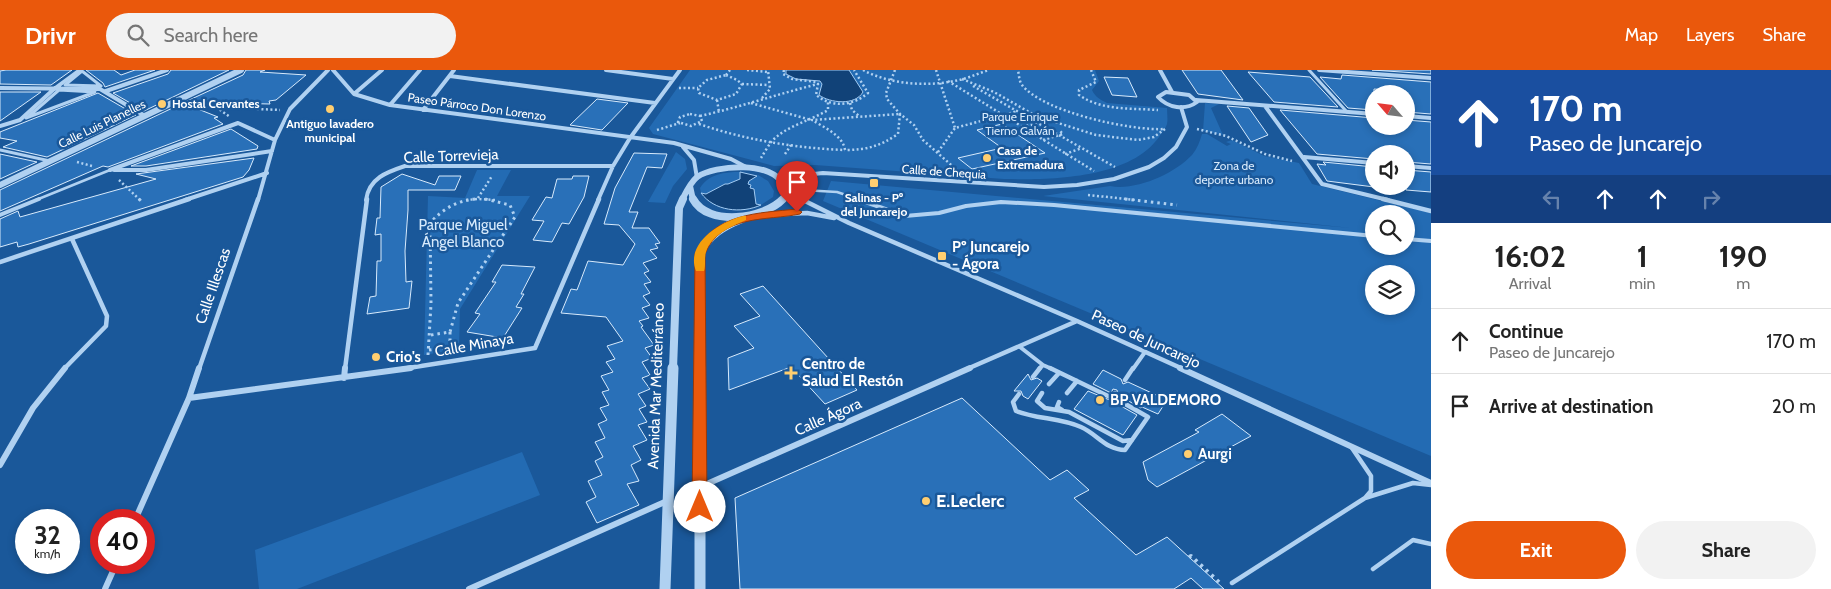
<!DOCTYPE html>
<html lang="en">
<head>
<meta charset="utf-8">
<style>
  :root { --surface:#fff; --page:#f2f2f2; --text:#222; --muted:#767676; --line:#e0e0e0; --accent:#ea580c }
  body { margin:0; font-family:Cabin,sans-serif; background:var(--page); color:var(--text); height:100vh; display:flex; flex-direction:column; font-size:19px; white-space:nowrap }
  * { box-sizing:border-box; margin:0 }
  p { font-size:16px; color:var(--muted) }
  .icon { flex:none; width:28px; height:28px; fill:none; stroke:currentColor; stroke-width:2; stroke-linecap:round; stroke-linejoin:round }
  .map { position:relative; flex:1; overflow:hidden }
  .details { display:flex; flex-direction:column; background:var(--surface); width:400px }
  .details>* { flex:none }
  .hud { background:#1a4fa0; color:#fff; overflow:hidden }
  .needle { width:32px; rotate:298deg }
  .controls { position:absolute; left:1365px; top:15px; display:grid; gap:10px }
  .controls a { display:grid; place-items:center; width:50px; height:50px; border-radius:50%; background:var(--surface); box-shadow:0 2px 8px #0003; font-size:25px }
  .speed { position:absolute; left:15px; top:439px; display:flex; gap:10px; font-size:25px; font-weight:700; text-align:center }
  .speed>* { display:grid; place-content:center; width:65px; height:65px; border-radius:50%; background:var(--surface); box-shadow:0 2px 8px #0003; line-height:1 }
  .speed small { font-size:12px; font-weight:400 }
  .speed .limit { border:8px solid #d22; background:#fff; color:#111 }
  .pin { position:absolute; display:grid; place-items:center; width:42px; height:42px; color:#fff; margin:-51px -21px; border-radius:50% 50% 50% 0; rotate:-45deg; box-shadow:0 0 5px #0007 }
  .pin .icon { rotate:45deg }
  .me { position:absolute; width:55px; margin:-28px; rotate:0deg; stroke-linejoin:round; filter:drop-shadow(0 0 4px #0008) }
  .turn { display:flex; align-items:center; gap:18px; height:105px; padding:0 15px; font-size:22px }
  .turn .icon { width:65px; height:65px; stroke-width:2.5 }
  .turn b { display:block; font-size:35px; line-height:42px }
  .lanes { display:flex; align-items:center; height:48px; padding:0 15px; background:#0003; justify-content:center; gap:25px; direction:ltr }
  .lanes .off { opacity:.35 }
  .eta { display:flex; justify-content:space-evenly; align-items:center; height:85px; text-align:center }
  .eta b { font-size:30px; font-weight:800; line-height:35px }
  .cta { display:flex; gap:10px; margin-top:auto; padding:10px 15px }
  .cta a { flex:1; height:58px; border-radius:30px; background:var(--accent); color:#fff; font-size:20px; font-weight:800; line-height:58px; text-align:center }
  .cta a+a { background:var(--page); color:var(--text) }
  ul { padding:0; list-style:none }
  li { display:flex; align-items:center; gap:15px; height:65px; padding:0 15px; border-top:1px solid var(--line) }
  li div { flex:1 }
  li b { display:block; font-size:19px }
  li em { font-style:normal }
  header { display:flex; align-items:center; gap:30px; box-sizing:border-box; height:70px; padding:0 25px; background:var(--accent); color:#fff }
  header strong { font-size:24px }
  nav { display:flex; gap:28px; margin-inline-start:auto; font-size:18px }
  .search { width:350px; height:45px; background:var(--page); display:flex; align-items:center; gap:12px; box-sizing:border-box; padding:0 18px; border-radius:28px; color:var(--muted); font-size:19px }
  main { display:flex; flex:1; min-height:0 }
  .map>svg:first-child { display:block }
</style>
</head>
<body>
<header>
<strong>Drivr</strong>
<div class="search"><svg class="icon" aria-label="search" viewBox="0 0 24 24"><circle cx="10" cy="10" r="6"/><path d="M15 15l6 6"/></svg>Search here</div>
<nav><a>Map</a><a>Layers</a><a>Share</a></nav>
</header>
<main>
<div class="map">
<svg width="1431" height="519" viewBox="0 0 1431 519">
  <rect width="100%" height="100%" fill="#1a589a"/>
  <!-- green -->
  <path fill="#236bb3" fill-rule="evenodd" d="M690,0H1095L1099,11L1092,20C1095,27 1101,30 1107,33L1167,38C1167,43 1168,49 1167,54C1166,58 1163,61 1161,64C1133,109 1052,110 1004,109L815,95L774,96L653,64L649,58Z
    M1205,33L1219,34L1211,38L1223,65L1203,61Z
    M1202,64H1207L1227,76L1231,74L1226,72L1232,70L1264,86L1299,93L1312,114L1431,143V386L823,131L831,111L1351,158L1043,126L1110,116C1136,121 1174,104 1192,85C1197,79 1200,71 1202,64ZM1374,144H1406V176H1374ZM1374,204H1406V236H1374Z
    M676,82L685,89L687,99L673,116L665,133L648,132Z
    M477,100H511L497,126H530L460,239L459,279L424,285L428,126L465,128Z
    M740,102V109L728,114H725L706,124L701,123L700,118C709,104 724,102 740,102Z
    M758,105L768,111L774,121L773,127L761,135L756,134L748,114L749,111Z
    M522,382L540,425L297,519H259L255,480Z"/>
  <!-- water -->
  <path fill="#114278" stroke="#a3ccf3" d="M786,0H849L863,22C855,36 830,33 819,25L822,14L820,11L796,9L786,4Z
    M740,102L757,106L749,111L748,114L751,115L750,118L754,119L756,134L761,135C741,144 714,141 701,123L706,124L725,114H728L740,109Z"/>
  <!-- building -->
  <path fill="#2970b8" stroke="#d7eafc" d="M6,0H72L51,15L0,14V1Z
    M86,0H114L121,5L135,0H155L105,17L103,13Z
    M171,0H229L144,41L113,23L168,4Z
    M246,0H265L260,2L306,5L276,30L269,31L270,34L185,32L243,5Z
    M1182,0H1221L1243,30L1198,24Z
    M1372,0H1431V4Z
    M1248,2L1310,7L1338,37L1274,32Z
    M1342,5L1431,12V44L1406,42V21L1374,19V40L1348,38L1320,7L1341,9Z
    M1104,7L1128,8L1137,27L1112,25Z
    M0,22H41L0,51Z
    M98,23L136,45L47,87L3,77L17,71L0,68V62Z
    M597,29L628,33L602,60L570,55Z
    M183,33L218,47L214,48L223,54L108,97L103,96L0,141V120Z
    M1227,36L1249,38L1268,65L1251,72Z
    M1280,40L1374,48V56H1406V50L1431,52V94L1406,92V84H1374V89L1317,84Z
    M1002,54L1045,83L972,99L958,88L1002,78L977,60Z
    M231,59L258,76L257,79L146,96H131Z
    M634,83L667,84L662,98L647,97L629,142H638L632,158H649L660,173L655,174L658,178L650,180L657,188L643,193L649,201L644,203L651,212L644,214L650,223L643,226L650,235L642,238L649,248L639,251L643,256L641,257L654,275L645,278L652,288L642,292L650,305L642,308L650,319L638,324L646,336L639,339L647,352L638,355L647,370L633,376L641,390L631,395L639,411L627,414L639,435L597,453L586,432L596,427L588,411L602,405L595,391L603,387L595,372L605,368L598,354L607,350L600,338L609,335L602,322L609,320L601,306L613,302L606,292L615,289L607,276L623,271L606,247L561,243L571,219L577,220L588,191L623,195L635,174L619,155L604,154L615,118Z
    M0,84L37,92L0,109Z
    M254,88L249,100L243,107L29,174L18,177L17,172L0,177V149L18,141L20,147L156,109L136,104Z
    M1323,92L1374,97V117L1327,111L1317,94L1326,95Z
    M1406,100L1431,102V122L1406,120Z
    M402,104L435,115L439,106H461L455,120H408V140L405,181L406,212L412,211L409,238L367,244L370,227L376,226L377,191H381V164L375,165L377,148H380L381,117Z
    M573,106H589L584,127L569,154L562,153L552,172L533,170L544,151L532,150L546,127L552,128L557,109H572Z
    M502,195L535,197L521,224H524L516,237L522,238L503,268L467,262L480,244L475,243L496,212H492Z
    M763,216L857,320L825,334L791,297L729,320L728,288L754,278L734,256L760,246L740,224Z
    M1103,300L1121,309L1123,314L1128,312L1167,330L1158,344L1142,337L1141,338L1118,325L1117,320L1113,319L1111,323L1093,314Z
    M1028,304L1031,310L1037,308L1042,311L1028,329L1023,326L1021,321H1014Z
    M1088,321L1112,331L1137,345L1123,365L1074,339Z
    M962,328L1050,410L1067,400L1089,420L1074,428L1136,485L1167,467L1224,519H1203L1191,508L1174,519H740L735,428Z
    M1222,344L1251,366L1157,417L1148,410L1143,392L1199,362L1195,360Z"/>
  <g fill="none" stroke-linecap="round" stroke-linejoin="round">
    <!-- path-far2 -->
    <path stroke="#b0d1f1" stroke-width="2.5" stroke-dasharray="2 2.5" stroke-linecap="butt" d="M747,0L768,2
      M784,0L783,4L792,9L816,12L818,14L816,25C832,38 853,36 868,23L854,0
      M863,0C891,15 929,17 959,10C969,8 979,3 989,0
      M895,0L886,23L887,29L900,44L914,55L923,70L958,101
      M936,0L955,58L1018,41
      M1091,0L1096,12L1079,20V25C1102,41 1131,38 1158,40
      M726,5L730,0
      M726,5L737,10L742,14L736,24L717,30L699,23L698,18L707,10Z
      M962,9L994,22L1036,46L1096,65L1138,70L1154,67L1165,59C1131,61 1043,42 1022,15C1019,11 1019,5 1018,0
      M948,11L1094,101
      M742,14L769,15
      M973,16L1115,97
      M679,18H698
      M762,28L770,19L768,0
      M717,30L719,42
      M751,33L811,50
      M850,33L852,40L859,46
      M194,36L280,40
      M216,37L230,47
      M690,44L700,46L702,51L691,56L678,52L680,47Z
      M900,44L898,64C880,76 867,80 845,80C843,65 823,57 812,50Z
      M700,46C740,37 778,24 818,14
      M699,54C746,70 795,78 845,80
      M1022,57L1043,52L1048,54
      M1197,59L1226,66L1265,84L1292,91
      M657,60L680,53
      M1043,70L1063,64L1060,61
      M938,82L955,58
      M785,84L791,75
      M1065,84L1082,78
      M761,88C764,83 768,76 772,71C786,56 810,51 828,40V32
      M77,92L92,96
      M119,110L140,130
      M1088,125L1136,130
      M478,128L492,106
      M466,130L478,129L495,130"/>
    <!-- path-far1 -->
    <path stroke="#b0d1f1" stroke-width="3" stroke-dasharray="2.5 4" stroke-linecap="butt" d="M139,129L143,133
      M1125,129L1177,135
      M450,262V281
      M431,265L450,262L458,233L515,147L510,135L485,129
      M429,280L450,277
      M428,285L431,234L430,153C443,139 456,131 475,129"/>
    <!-- path -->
    <path stroke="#b0d1f1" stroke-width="4" stroke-dasharray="3 4.5" stroke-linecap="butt" d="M1189,487L1191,486L1222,515"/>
    <!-- service-far2 -->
    <path stroke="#b0d1f1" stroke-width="2.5" d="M785,119L837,122L861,130
      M36,130L110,100"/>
    <!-- service-far1 -->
    <path stroke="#b0d1f1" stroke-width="4" d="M857,129L905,146L939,143L966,136L1001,132L1054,135L1374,166
      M0,145L39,129
      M1406,169L1431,171
      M1020,277L1043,295L1052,299
      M1039,299L1043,295
      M1133,299L1145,282"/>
    <!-- service -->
    <path stroke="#b0d1f1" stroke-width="4.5" d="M1050,298L1110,327H1113L1115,323
      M1033,307L1040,298
      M1125,310L1133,298
      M1049,314L1059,303
      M1042,323L1037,331L1045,338L1069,342L1123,371L1132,370
      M1067,323L1077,311
      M1019,324L1013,332L1016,341C1037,349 1061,348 1081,357C1097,364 1106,380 1125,380L1148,347L1113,327
      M1059,332L1057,337L1062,340
      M1352,378L1371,406V421L1365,428
      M1373,499L1413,470L1431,474
      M1232,513L1365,428L1413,413L1431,415"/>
    <!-- pedestrian -->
    <path stroke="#b0d1f1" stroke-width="3" d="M1309,0L1347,42
      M82,1L101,16L65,15Z
      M59,20L95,22L26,48L29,46Z
      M0,80L50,91"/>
    <!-- minor-far2 -->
    <path stroke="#b0d1f1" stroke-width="4" d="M333,0L354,24L390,35L674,73L731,89L746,97
      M606,0L673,9
      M1160,0L1172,22
      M1319,0L1431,8
      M450,6L655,33
      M0,18L100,19L145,46
      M106,21L167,0
      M1166,22L1189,25L1197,32C1185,41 1168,38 1158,27Z
      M354,24L382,0
      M1196,30L1374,44
      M390,35L420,0
      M1265,36L1322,114L1388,130
      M423,40L454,0
      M1406,46L1431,48
      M0,56L20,50L54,19L80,0
      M683,77L694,90L697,108
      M1304,87L1374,93
      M1406,96L1431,98
      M110,100L238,53L275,70
      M114,100H146L272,81
      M777,108L823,103L1044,117L1077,115L1114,109L1149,97L1164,88L1176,77L1187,57L1181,37
      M785,121L804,130
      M185,130L267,103
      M258,130L275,70L290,39L328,0
      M366,130C369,108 387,102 405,96H613
      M598,130L613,96L630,68L680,0"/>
    <!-- minor-far1 -->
    <path stroke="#b0d1f1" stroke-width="4.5" d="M801,129L849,153L1077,251L1183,299
      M1383,129L1431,141
      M761,145L807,143L834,148
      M0,192L189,129
      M64,299L106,256L107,246L72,169
      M199,299L258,129
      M345,299L367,129
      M402,299L535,278L599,129
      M967,299L1077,251"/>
    <!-- minor -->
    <path stroke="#b0d1f1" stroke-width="6" d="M1180,298L1431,413
      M344,308L345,298
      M189,328L411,298
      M0,395L33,338L65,298
      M700,417L970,298
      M135,450L189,328L199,298
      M105,519L117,492
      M469,519L667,431"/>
    <!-- tertiary-far2 -->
    <path stroke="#b0d1f1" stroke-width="6" d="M0,115L241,0
      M690,116L693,130
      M682,130C686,122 690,113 697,107C715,95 774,90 784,116C785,119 784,124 785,128L782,130"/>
    <!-- tertiary-far1 -->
    <path stroke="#b0d1f1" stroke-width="8" d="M693,129C708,157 764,149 783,129
      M673,299L679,138L683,129
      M700,299V183C709,165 724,156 742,149"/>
    <!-- tertiary -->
    <path stroke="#b0d1f1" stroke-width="11" d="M700,298V519
      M665,519L673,298"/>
  </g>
  <!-- route -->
  <path fill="#ea580c" stroke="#983908" d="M797,139L802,142L800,144C767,151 721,144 705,184L707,437L705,441L700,443L694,441L692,437L695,184C712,143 760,143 797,139Z"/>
  <!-- slow -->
  <path fill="#f59e0b" d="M743,146H746V150C732,156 711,165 706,182C704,188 706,195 704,201H696C685,173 720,152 743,146Z"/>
  <!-- markers -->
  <g fill="#ffce70" stroke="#1a589a" stroke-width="2">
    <circle cx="162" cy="34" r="5"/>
    <circle cx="330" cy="39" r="5"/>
    <circle cx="987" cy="88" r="5"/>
    <rect x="869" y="108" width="10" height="10" rx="2.5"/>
    <rect x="937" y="181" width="10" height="10" rx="2.5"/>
    <circle cx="376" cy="287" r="5"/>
    <path d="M788.5 295.5h5v5h5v5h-5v5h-5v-5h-5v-5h5z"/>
    <circle cx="1100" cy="330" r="5"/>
    <circle cx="1188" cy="384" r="5"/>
    <circle cx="926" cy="431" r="5"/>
  </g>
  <g text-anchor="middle" stroke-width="5" stroke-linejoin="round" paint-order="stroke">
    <!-- far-poi labels -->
    <g font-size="12" font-weight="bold" fill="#fff" stroke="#1a589a" text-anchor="start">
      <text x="172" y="38">Hostal Cervantes</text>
      <text x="330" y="58" text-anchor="middle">Antiguo lavadero<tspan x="330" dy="14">municipal</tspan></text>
      <text x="997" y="85">Casa de<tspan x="997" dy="14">Extremadura</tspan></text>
      <text x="874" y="132" text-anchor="middle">Salinas - Pº<tspan x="874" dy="14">del Juncarejo</tspan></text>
    </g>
    <!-- far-street labels -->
    <g font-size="12" fill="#fff" stroke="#1a589a">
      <text transform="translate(477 37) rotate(8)" y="4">Paseo Párroco Don Lorenzo</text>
      <text transform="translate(102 54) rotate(-26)" y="4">Calle Luis Planelles</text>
      <text transform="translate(944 102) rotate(4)" y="4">Calle de Chequia</text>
    </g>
    <!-- far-park labels -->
    <g font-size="12" fill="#d7eafc" stroke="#1a589a">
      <text x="1020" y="51">Parque Enrique<tspan x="1020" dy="14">Tierno Galván</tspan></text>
      <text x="1234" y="100">Zona de<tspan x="1234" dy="14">deporte urbano</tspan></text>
    </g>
    <!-- street labels -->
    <g font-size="15" fill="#fff" stroke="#1a589a">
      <text transform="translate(451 86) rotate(-2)" y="5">Calle Torrevieja</text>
      <text transform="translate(213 216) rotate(-71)" y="5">Calle Illescas</text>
      <text transform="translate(1146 269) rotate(25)" y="5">Paseo de Juncarejo</text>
      <text transform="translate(474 275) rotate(-10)" y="5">Calle Minaya</text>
      <text transform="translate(656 316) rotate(-88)" y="5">Avenida Mar Mediterráneo</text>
      <text transform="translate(828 347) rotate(-24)" y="5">Calle Ágora</text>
    </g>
    <!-- park labels -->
    <g font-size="15" fill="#d7eafc" stroke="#1a589a">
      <text x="463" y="160">Parque Miguel<tspan x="463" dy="17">Ángel Blanco</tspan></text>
    </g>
    <!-- poi labels -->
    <g font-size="15" font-weight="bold" fill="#fff" stroke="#1a589a" text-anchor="start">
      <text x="952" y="182">Pº Juncarejo<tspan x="952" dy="17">- Ágora</tspan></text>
      <text x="386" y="292">Crio's</text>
      <text x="802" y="299">Centro de<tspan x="802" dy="17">Salud El Restón</tspan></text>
      <text x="1110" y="335">BP VALDEMORO</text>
      <text x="1198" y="389">Aurgi</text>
    </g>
    <!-- near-poi labels -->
    <g font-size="18" font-weight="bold" fill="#fff" stroke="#1a589a" text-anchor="start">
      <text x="936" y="437">E.Leclerc</text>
    </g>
  </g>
</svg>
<div class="controls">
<a><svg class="needle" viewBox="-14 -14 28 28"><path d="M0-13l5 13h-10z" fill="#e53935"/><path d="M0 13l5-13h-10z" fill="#767676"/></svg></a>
<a><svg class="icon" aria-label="sound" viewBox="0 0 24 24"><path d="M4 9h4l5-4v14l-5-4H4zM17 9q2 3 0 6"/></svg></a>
<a><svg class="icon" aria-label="search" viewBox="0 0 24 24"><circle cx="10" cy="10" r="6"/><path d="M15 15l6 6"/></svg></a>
<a><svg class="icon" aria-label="layers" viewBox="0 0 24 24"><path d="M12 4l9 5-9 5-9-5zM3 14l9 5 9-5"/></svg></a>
</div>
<div class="speed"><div>32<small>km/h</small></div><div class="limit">40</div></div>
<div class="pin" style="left:797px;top:142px;background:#d93025"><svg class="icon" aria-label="arrive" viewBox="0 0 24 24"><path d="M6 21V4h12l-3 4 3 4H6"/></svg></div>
<svg class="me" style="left:700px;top:437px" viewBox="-20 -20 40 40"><circle r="19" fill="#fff"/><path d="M0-13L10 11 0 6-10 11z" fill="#ea580c"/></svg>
</div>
<section class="details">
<div class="hud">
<div class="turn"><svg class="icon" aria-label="ahead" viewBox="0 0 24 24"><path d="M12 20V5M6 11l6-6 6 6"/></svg><div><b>170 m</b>Paseo de Juncarejo</div></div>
<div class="lanes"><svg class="icon off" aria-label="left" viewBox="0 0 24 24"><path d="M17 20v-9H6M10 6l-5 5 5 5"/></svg><svg class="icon" aria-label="ahead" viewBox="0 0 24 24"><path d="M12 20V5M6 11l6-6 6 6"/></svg><svg class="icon" aria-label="ahead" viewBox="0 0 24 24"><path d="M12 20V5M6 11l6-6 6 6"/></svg><svg class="icon off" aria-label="right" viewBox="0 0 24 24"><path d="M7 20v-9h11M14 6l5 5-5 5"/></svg></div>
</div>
<div class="eta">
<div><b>16:02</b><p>Arrival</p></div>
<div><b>1</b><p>min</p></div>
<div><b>190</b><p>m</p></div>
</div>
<ul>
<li><svg class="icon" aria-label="ahead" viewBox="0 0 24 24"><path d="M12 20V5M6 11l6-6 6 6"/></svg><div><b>Continue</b><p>Paseo de Juncarejo</p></div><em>170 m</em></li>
<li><svg class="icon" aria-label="arrive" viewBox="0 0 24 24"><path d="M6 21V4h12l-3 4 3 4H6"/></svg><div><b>Arrive at destination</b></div><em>20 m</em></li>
</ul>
<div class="cta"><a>Exit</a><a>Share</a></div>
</section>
</main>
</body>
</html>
